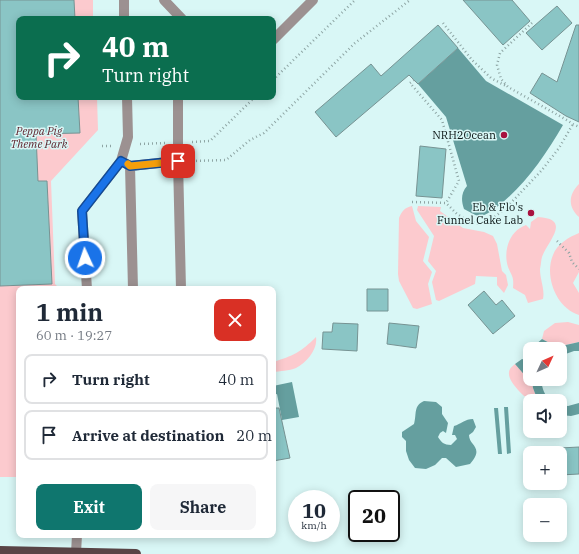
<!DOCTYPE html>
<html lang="en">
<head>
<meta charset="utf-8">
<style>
  :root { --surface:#fff; --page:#f6f6f7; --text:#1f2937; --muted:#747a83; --line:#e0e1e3; --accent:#0f766e }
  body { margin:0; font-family:"IBM Plex Serif",serif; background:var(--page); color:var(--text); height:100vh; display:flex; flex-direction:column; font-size:15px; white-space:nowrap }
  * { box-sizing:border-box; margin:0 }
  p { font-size:13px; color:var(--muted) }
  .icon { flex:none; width:22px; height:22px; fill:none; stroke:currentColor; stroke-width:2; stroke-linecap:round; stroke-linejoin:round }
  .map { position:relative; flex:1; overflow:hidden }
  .drawer { position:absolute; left:16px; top:286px; width:260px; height:252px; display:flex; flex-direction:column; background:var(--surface); border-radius:8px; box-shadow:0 2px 10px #0003 }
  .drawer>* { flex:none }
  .guide { position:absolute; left:16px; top:16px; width:260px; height:84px; border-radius:8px; box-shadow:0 2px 10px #0003; background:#0b6e4f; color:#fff; overflow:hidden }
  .needle { width:26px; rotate:46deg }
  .tools { position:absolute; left:523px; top:342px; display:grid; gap:8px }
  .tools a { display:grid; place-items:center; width:44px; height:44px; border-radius:8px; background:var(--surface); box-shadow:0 2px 10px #0003; font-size:20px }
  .speed { position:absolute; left:288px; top:490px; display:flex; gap:8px; font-size:20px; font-weight:700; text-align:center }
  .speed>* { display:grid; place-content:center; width:52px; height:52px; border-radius:50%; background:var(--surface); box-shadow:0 2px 10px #0003; line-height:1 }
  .speed small { font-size:10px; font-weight:400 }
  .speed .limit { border:2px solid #111; border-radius:6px; background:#fff; color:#111 }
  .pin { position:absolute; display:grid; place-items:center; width:34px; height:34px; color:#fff; margin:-17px; border-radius:8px; box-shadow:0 2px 6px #0006 }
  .me { position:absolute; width:44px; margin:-22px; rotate:357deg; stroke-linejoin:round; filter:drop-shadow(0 0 3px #0008) }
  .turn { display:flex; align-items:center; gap:14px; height:84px; padding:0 20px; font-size:18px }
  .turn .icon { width:52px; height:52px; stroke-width:2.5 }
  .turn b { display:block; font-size:28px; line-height:34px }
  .round { display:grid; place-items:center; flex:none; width:42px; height:42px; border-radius:8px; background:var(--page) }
  .summary { display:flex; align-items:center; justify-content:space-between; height:68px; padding:0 20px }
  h1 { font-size:24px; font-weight:700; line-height:30px }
  .button { display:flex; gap:8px; margin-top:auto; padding:8px 20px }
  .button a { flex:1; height:46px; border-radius:8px; background:var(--accent); color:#fff; font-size:16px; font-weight:700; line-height:46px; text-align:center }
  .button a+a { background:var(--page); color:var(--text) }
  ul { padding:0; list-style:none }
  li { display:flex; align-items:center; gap:12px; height:50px; margin:0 8px 6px; padding:0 12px; border:2px solid var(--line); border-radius:8px }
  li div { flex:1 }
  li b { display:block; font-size:15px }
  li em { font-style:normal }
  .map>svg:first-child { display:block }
</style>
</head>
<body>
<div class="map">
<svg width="579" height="554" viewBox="0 0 579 554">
  <rect width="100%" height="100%" fill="#d9f7f6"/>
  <!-- green -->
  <path fill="#fccace" d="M0,0H93V19H19V97H97L98,130L51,181L55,284L60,289H19V477H0Z
    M579,184V217C568,207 568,195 579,184Z
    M412,206L416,221L429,237L423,261L432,272L428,284L432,304L417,309L413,308L399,281L398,274L399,218C402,211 404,208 412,206Z
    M418,206L441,207L440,211L463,228L484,232L493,236L497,244L502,271L506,275L508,285L504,293L497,285V277L476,276L475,284L439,301L436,300L432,282L436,271L428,261L434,236L417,210Z
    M538,217C573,219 547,242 542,257C541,260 541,265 540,269C540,280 545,289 543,299L528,303L525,295L513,288C514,276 512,277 508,267C503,251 509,231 526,225L530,229L531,222Z
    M579,233V272L573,283L579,293V315C556,308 544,276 553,255C557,244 569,237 579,233Z
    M568,322L579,325V342L557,347L542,339L544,331L555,323Z
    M316,337C318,349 307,362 296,368C289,371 280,371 273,372V362C293,356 301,352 316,337Z
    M515,364L528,378L530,376L533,388L538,401H530C524,396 504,379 510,369C511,367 513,366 515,364Z"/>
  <!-- water -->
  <path fill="#659f9f" d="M458,48L486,81L563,125C545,156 525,185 497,207C492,210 487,215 481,216C474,216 469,211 464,209C461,200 461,193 467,186L446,117L418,84Z
    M542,339L557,347L579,342V351H574L560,356V349H537L534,346Z
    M522,359L530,361V376L528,379L515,364Z
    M532,379H541C542,388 544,395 551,401H538L533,388Z
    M292,382L299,417L282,420L277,394L273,395V386Z
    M424,401L436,402L442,407V414L448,423L446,433L443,431L440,433L438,437C441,442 444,445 451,445L457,439L455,435H452L454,426C461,424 465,419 473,419L476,427L473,432L469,435C469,446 485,447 470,464L456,467L446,458H442L435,465L426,469L415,468L409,460L406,451V441L402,437V432L414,424C417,414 413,406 424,401Z
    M579,403V414L571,416L560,415V405L568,406Z
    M508,407L511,453L507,454L504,407Z
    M494,408H498L502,454H498Z"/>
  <!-- building -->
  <path fill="#8ac5c5" stroke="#779393" d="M0,0H74L75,19H19V97H78L80,133L36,134L38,181H47L52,284L0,286Z
    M463,0H512L530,21L503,45Z
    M557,6L572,23L542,50L526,33Z
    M438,25L458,48L418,84L409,75L336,137L315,112L371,64L381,76Z
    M576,25H579V122L566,116L530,93L542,73L557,82Z
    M420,146L446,149L442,198L416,196Z
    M367,289H388V311H367Z
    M484,291L496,305L502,300L515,316L493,334L468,305Z
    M333,323L358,324L357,351L322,349L323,332H332Z
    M389,323L419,326L416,348L387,344Z
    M273,408H279L290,458L273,461Z
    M579,447V474L560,475V448Z"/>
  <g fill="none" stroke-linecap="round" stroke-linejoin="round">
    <!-- path -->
    <path stroke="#8ea5a4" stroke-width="2.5" stroke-dasharray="1 3" stroke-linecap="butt" d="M443,23L472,60L491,78L506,86
      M532,23L500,53L497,65L501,79L508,87L565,119L573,124L579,127
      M273,80L355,0
      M414,80L410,83L442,120L459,181L446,203
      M192,142L210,141L255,97
      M140,144L165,143
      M102,146H111
      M192,161L226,160L250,140L264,133L355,43L410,0
      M412,202L446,203L457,214L468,221L479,224L487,223L507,207L542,170L559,148L573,124
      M557,241L569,253L572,262L579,269"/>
    <!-- minor -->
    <path stroke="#9c9191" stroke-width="10" d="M124,0V19
      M164,0L182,19
      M273,40L313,0
      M178,97V161L181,289
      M125,163L130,166L178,161
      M130,166L133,289
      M87,289L82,211L121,161L128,137L127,97
      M76,553L77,535"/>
    <!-- major -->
    <path stroke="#584446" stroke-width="10" d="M0,551L136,554"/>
  </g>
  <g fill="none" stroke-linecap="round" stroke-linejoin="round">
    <!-- route casing -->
    <g stroke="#114b97" stroke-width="10">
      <path id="route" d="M85,258L82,211L121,161L130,166L178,161"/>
    </g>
    <!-- route -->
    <use href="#route" stroke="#1a73e8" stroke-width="7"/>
    <!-- slow -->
    <path stroke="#f59e0b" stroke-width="7" d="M128,164L130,166L161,163"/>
  </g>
  <!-- markers -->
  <g fill="#a8113f" stroke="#d9f7f6" stroke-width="1.5">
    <circle cx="504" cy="135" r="4"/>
    <circle cx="531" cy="213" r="4"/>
  </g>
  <g text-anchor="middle" stroke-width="3" stroke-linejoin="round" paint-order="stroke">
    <!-- park labels -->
    <g font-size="11" font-style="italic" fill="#5d1f2a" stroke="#d9f7f6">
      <text x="39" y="135">Peppa Pig<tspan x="39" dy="13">Theme Park</tspan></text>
    </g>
    <!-- poi labels -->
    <g font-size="11" fill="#0b1515" stroke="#d9f7f6" text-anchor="end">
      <text x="496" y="139">NRH2Ocean</text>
      <text x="523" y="211">Eb &amp; Flo's<tspan x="523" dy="13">Funnel Cake Lab</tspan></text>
    </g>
  </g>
</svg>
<div class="tools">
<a><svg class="needle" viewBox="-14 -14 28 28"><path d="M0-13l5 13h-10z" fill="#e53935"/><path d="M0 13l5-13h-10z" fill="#747a83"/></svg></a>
<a><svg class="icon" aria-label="sound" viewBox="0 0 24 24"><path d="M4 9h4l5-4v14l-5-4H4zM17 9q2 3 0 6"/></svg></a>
<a>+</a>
<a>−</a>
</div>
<div class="speed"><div>10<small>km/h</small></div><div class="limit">20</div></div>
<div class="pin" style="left:178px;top:161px;background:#d93025"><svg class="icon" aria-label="arrive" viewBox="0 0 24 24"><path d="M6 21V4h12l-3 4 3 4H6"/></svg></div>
<svg class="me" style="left:85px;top:258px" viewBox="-20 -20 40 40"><circle r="17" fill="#1a73e8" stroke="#fff" stroke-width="3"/><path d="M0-11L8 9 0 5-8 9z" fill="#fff"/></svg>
<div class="guide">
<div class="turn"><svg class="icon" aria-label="right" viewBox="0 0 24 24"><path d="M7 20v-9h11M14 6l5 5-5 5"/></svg><div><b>40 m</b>Turn right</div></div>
</div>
<section class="drawer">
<div class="summary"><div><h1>1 min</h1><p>60 m · 19:27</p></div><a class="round" style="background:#d93025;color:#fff"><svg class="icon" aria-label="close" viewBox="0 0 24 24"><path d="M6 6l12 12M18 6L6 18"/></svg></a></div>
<ul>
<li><svg class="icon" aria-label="right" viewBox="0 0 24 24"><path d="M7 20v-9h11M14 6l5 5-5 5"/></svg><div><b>Turn right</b></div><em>40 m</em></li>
<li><svg class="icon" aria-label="arrive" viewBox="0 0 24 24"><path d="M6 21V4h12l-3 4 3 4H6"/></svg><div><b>Arrive at destination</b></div><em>20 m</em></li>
</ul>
<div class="button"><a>Exit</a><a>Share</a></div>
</section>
</div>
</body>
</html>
